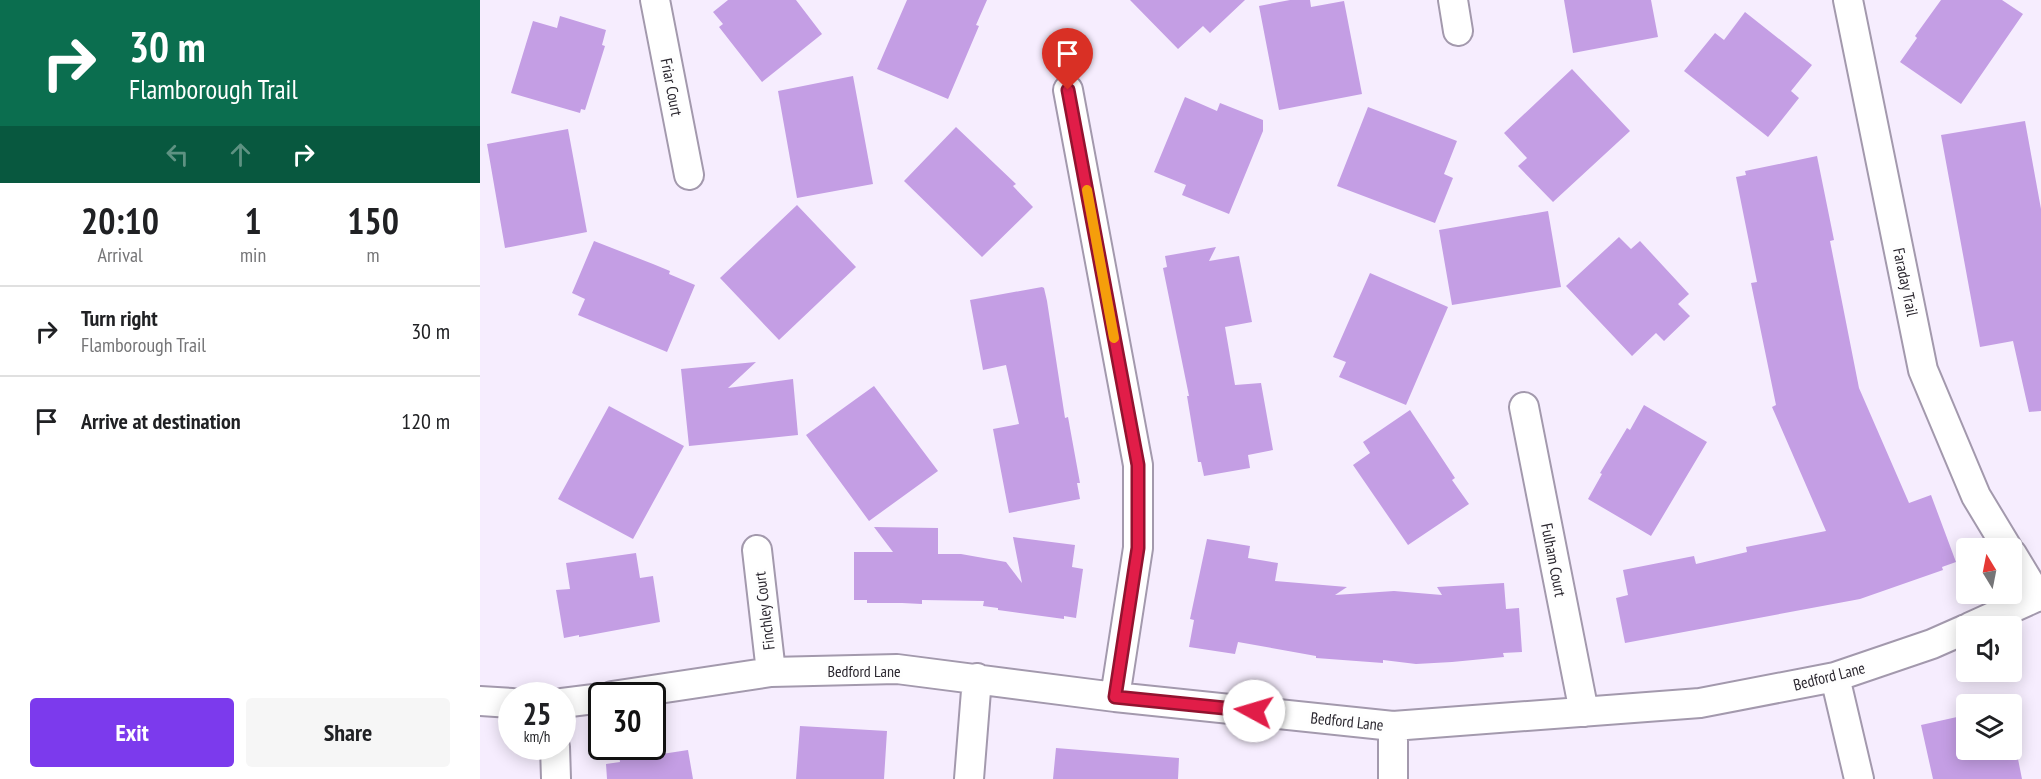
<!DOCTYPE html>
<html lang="en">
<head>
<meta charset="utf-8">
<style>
  :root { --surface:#fff; --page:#f6f6f6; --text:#202124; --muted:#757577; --line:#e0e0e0; --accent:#7c3aed }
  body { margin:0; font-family:"PT Sans Narrow",sans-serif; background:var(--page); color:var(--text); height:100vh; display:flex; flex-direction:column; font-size:22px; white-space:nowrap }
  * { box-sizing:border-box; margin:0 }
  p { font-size:20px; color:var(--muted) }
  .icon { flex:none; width:33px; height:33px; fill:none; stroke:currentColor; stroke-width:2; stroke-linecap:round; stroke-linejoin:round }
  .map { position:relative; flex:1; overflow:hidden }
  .drawer { display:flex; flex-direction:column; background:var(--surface); width:480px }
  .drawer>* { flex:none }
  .guide { background:#0b6e4f; color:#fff; overflow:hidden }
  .needle { width:39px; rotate:350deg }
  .tools { position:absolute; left:1476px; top:538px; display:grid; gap:12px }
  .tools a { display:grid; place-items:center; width:66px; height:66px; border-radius:6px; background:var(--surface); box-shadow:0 3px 15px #0003; font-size:30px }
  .speed { position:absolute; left:18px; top:682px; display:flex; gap:12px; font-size:30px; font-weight:700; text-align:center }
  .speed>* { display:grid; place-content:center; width:78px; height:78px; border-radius:50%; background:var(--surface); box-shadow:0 3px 15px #0003; line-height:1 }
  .speed small { font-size:15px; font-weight:400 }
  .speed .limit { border:3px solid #111; border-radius:9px; background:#fff; color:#111 }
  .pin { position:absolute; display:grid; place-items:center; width:51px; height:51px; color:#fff; margin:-62px -26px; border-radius:50% 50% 50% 0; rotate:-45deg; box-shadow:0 0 6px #0007 }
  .pin .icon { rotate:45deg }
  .me { position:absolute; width:66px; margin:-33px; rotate:276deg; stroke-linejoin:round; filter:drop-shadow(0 0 4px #0008) }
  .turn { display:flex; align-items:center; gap:21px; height:126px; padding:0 30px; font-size:27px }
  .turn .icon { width:78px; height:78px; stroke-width:2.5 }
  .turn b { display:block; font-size:42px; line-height:51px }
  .lanes { display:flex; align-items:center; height:57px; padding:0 30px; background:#0003; justify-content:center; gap:30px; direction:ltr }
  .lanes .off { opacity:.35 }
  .eta { display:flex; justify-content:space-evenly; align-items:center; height:102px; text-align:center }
  .eta b { font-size:36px; font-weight:800; line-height:42px }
  .cta { display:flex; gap:12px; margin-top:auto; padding:12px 30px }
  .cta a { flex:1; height:69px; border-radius:6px; background:var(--accent); color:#fff; font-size:24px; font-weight:800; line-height:69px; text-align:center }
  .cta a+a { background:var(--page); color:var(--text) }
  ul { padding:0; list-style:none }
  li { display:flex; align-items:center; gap:18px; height:90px; padding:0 30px; border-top:2px solid var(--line) }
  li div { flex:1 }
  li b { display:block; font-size:22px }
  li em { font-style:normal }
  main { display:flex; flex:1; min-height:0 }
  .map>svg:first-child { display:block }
</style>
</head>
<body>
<main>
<section class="drawer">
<div class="guide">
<div class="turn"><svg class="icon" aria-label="right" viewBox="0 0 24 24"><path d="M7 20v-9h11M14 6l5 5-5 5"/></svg><div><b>30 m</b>Flamborough Trail</div></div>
<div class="lanes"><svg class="icon off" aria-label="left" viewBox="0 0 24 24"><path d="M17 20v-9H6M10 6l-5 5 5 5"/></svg><svg class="icon off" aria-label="ahead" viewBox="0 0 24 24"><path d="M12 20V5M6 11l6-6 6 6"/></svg><svg class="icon" aria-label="right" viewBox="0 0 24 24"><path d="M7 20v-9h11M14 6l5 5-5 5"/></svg></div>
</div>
<div class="eta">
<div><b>20:10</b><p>Arrival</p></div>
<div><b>1</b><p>min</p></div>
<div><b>150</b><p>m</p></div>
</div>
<ul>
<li><svg class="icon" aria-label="right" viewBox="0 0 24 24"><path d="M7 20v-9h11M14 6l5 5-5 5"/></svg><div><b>Turn right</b><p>Flamborough Trail</p></div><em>30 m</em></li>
<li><svg class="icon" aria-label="arrive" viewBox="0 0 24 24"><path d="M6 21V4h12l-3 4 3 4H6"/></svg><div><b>Arrive at destination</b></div><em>120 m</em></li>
</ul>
<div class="cta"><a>Exit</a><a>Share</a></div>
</section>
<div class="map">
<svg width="1561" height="779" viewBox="0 0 1561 779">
  <rect width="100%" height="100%" fill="#f6edfe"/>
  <!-- building -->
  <path fill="#c49ee4" d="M248,0H316L342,34L282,82L239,27L243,24L233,12Z
    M427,0H507L496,25L499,26L468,99L397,69Z
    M650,0H765L730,33L723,26L698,49Z
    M810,0H830L831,7L864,1L882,94L799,110L779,6Z
    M1084,0H1171L1178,37L1093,53Z
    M1461,0H1522L1543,14L1481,104L1420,62L1437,38L1435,36Z
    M1265,12L1332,65L1311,91L1319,98L1288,137L1204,71L1235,33L1244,40Z
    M80,16L126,30L122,45L125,46L105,110L101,109L100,113L31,93L53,21L77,28Z
    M1092,69L1150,131L1073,202L1038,166L1047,158L1024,133Z
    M373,76L393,184L317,198L298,91Z
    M705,97L737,111L740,103L783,120V131L749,214L702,195L706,185L674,172Z
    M888,107L977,141L964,174L973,178L955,223L857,186Z
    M1545,121L1561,209V411L1549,412L1533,341L1500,347L1461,135Z
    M476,127L536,184L533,186L553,207L502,257L424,181Z
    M88,129L107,232L25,248L7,144Z
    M1337,156L1354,240L1350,241L1379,388L1429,503L1451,495L1476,562L1462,567L1463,570L1380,599L1145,643L1136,598L1148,595L1143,570L1214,556L1216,564L1267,552L1266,547L1346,531L1292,407L1296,405L1271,283L1277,282L1256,177L1266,175L1265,171Z
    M317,205L376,267L299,340L240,278Z
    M1068,211L1081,287L972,305L959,230Z
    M1139,237L1151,249L1160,241L1209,294L1198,304L1210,316L1184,341L1176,333L1152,356L1086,286Z
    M114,241L173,264L190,271L189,274L215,285L187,352L98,315L105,299L92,293Z
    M736,247L729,261L759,256L772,322L745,327L755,385L781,383L793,450L768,455L770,468L724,476L721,462H718L707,396H709L683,268L687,267L685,256Z
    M890,273L968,307L926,405L859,377L866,362L853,357Z
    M562,287L564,288L567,301L585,418L588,417L600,483H597L600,499L529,513L513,429L539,424L526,365L503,370L490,300Z
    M276,362L248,388L313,379L318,435L209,446L201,369Z
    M394,386L458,471L389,521L326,435Z
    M1164,405L1227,442L1171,536L1108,499L1122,474L1120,473L1147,428L1150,430Z
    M129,406L204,446L153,539L78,499Z
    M930,410L975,478L972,480L989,504L928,545L873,465L890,453L883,442Z
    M394,527L458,528V554H481L526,562L542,583L533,537L595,545L592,567L603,569L596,618L584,616V619L518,610V608L503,606L504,601L442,600V604L422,603H387V600H374V552H413Z
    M727,539L770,546L768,558L798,563L795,581L867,587L855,595L914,591L962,595L957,587L1024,583L1026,609L1039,608L1042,652L1023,653L1024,657L972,662L936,664L903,660V663L836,658V656L758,642L755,654L709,647L714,620L710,619Z
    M156,553L160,578L173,576L180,622L99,637V635L84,638L76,590L90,589L86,563Z
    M1486,715V750H1532V729L1542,779H1453L1441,725Z
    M320,726L407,731L404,779H316Z
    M138,747H180L182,754L208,750L213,779H127L126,764L140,762Z
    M576,748L699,758L698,779H573Z"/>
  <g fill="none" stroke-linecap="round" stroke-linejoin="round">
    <!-- street casing -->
    <g stroke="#a399ad" stroke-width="32">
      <path id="street" d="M175,0L209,175
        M973,0L978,31
        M1368,0L1443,370L1496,496L1528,549
        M588,90L658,465V548L635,697
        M1044,407L1104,712
        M277,550L291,672
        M1532,554L1558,597
        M1490,627L1561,595
        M1355,677L1379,779
        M132,696L291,672L417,669L635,697L913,726L1220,703L1355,677L1452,644L1486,629
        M0,701L32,703
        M82,703L122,698
        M913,726V779
        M75,747L76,779
        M489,779L497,678"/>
    </g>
    <!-- street -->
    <use href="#street" stroke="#fff" stroke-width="28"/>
  </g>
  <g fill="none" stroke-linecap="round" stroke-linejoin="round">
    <!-- route casing -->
    <g stroke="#92132f" stroke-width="15">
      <path id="route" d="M588,90L658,465V548L635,697L774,711"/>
    </g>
    <!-- route -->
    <use href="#route" stroke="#e11d48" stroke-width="10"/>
    <!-- slow -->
    <path stroke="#f59e0b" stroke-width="10" d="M607,190L634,338"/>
  </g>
  <g text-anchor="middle" stroke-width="6" stroke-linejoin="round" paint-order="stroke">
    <!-- street labels -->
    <g font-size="16" fill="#2b272f" stroke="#fefefe">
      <text transform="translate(192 87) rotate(79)" y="6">Friar Court</text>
      <text transform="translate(1426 282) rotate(78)" y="6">Faraday Trail</text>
      <text transform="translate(1074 560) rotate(79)" y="6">Fulham Court</text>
      <text transform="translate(284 611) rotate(-97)" y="6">Finchley Court</text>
      <text x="384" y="677">Bedford Lane</text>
      <text transform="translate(1349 676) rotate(-14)" y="6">Bedford Lane</text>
      <text transform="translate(867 721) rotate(6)" y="6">Bedford Lane</text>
    </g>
  </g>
</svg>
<div class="tools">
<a><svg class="needle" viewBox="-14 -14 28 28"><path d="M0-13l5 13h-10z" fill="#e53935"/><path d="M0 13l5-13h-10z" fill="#757577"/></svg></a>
<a><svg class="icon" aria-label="sound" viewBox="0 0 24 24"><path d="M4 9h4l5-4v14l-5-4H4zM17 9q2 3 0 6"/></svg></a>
<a><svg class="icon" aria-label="layers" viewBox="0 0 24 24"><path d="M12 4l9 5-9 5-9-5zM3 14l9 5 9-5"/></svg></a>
</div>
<div class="speed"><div>25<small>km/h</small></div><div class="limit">30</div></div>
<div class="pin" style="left:588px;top:90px;background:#d93025"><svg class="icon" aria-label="arrive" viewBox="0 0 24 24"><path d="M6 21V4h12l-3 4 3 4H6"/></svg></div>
<svg class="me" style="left:774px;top:711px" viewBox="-20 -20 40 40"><circle r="19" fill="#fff"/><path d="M0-13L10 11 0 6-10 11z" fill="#e11d48"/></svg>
</div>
</main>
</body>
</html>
